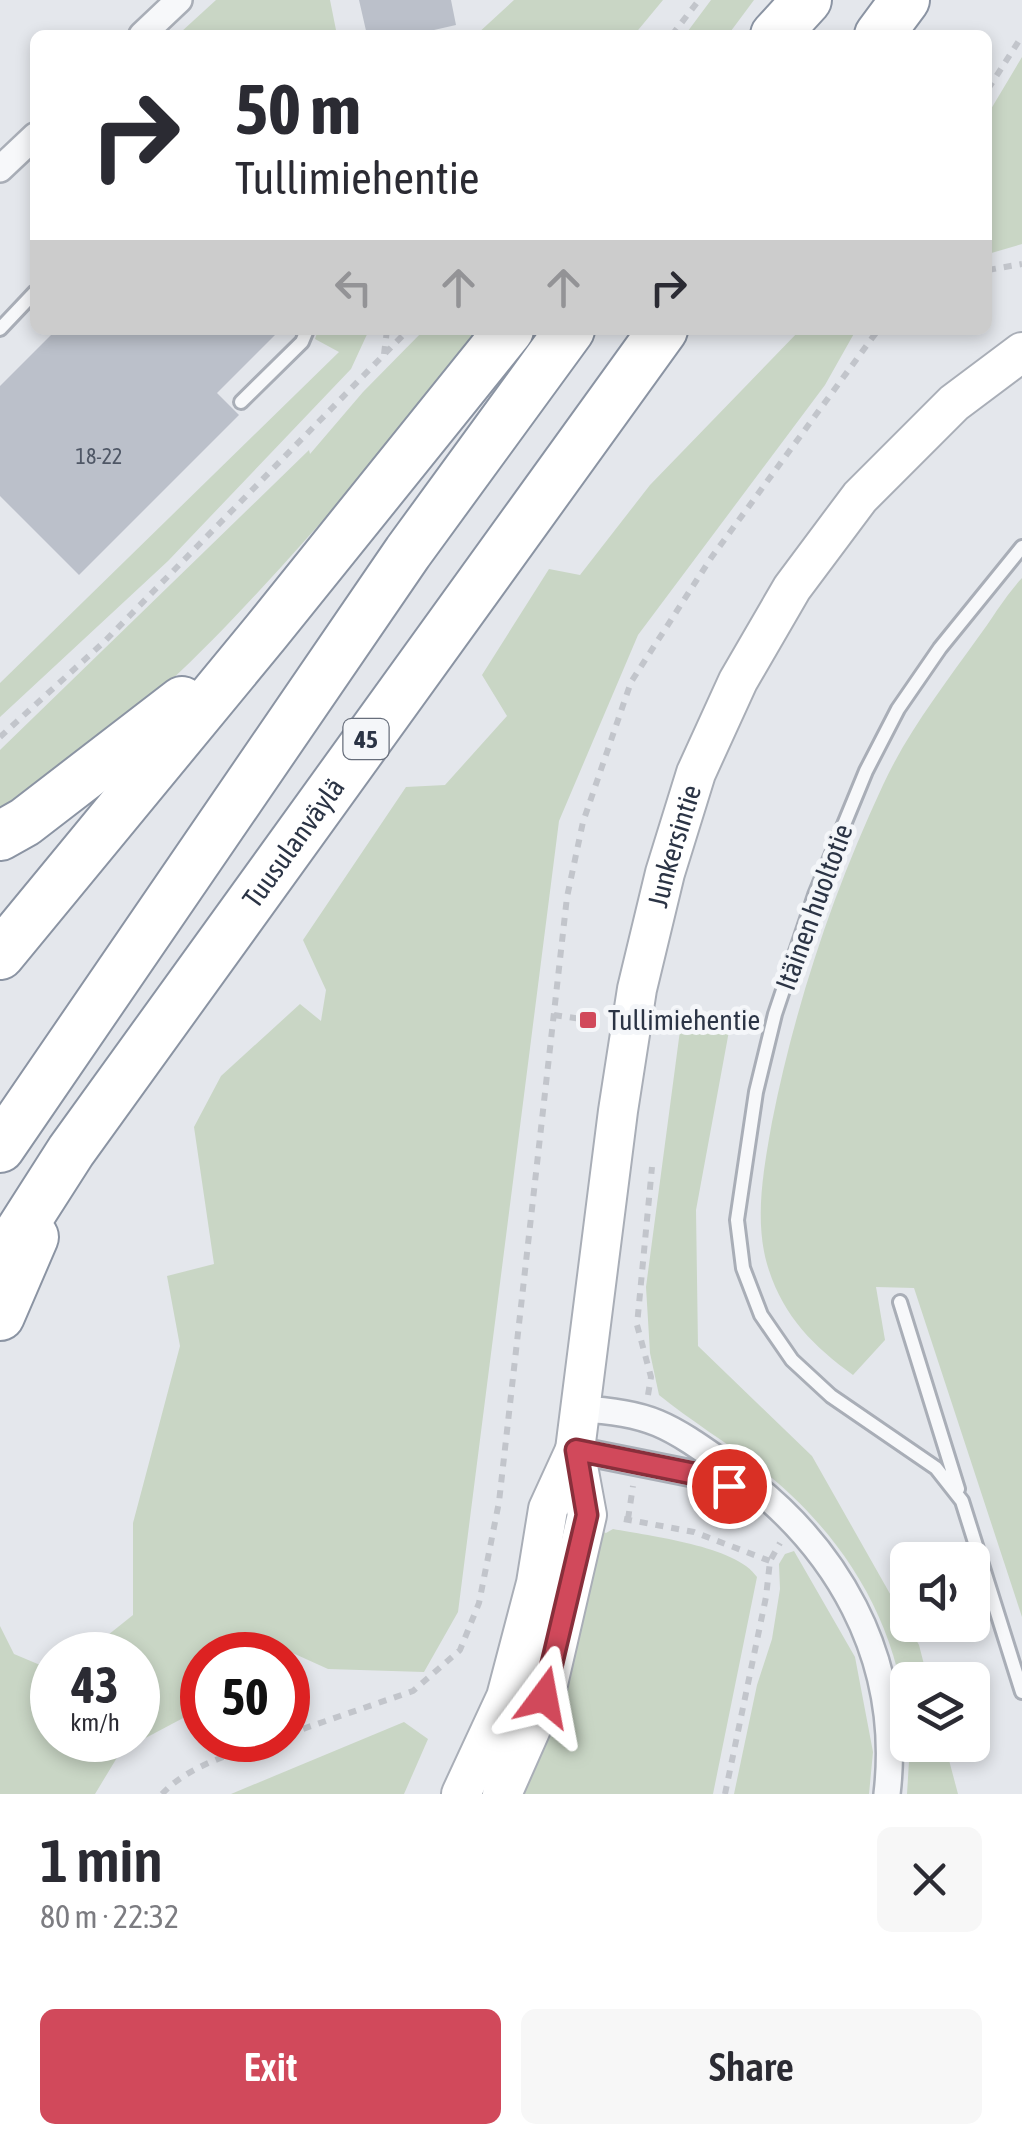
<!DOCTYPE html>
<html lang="en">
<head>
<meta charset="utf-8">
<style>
  :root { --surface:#fff; --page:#f7f7f7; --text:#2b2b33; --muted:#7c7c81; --accent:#d1495b }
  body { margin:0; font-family:"Asap Condensed",sans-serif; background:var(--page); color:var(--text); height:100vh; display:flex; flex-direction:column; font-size:38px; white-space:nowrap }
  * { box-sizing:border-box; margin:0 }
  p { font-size:32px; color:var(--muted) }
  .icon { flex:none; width:55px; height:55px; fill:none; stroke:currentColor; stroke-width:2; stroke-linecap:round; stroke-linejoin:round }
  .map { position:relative; height:1794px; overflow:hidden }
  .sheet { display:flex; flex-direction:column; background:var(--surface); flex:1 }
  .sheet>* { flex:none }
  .hud { position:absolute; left:30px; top:30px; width:962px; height:305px; border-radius:15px; box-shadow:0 5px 15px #0003; background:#fff; color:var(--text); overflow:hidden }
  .buttons { position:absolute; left:890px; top:1542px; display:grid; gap:20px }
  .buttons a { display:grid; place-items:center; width:100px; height:100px; border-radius:15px; background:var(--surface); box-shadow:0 5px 15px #0003; font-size:50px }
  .speed { position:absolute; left:30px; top:1632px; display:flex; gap:20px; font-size:50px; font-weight:700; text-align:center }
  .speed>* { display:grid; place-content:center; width:130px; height:130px; border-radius:50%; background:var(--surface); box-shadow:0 5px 15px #0003; line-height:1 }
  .speed small { font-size:25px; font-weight:400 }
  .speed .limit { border:15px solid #d22; background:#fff; color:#111 }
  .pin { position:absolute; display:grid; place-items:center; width:85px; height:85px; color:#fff; margin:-42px; border:5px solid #fff; border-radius:50%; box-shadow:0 2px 10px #0007 }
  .me { position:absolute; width:110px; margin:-55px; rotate:13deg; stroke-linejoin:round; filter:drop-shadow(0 0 8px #0008) }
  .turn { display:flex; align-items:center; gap:35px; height:210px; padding:0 40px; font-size:45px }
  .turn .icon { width:130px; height:130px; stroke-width:2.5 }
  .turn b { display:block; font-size:70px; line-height:85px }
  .lanes { display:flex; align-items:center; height:95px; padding:0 40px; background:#0003; justify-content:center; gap:50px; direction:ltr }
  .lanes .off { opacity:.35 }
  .round { display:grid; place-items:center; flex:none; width:105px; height:105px; border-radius:15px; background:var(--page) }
  .overview { display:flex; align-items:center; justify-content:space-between; height:170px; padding:0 40px }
  h1 { font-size:60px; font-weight:600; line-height:75px }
  .button { display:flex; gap:20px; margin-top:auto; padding:20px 40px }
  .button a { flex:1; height:115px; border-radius:15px; background:var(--accent); color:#fff; font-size:40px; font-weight:600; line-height:115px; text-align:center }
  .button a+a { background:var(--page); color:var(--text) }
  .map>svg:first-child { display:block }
</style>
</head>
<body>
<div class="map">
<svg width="1022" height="1794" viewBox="0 0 1022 1794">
  <rect width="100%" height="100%" fill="#e4e7ec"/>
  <!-- green -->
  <path fill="#c9d6c5" d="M216,0H330L337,35H182L181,32Z
    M514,0H663L634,35H476Z
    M711,0H754L728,35H685Z
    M1022,57V244L988,254V114Z
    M318,330H369L351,369L168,561L0,717V683L339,352L315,339Z
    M424,330H491C431,399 370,468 308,537C216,640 122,740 0,809V750L309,450L310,454L363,392Z
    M800,330H856L825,385L638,635L559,821L458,1612L424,1672L328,1669L286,1650L263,1655H202V1708L121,1751L95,1794H0V1626L14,1654L52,1670V1740H138V1655H83L133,1615V1523L180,1346L167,1276L214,1264L194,1127L221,1076L300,1004L321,1021L326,990L303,940L406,787L445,785L507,716L482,675L549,569L580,575L650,485Z
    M1022,578V1617L914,1288L876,1287L885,1340L853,1375C812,1345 782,1315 767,1264C754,1218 764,1167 772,1122C795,1006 833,892 883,785C907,733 944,685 977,639C992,619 1005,596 1022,578Z
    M681,1023L729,1031L696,1210L698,1346L812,1456L919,1645L928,1680H908L907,1724C897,1619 841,1531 758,1467C726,1442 691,1421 659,1395L650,1353L646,1287Z
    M613,1529C649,1536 737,1546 757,1577L713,1794H522L598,1530L606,1533Z
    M794,1551L855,1657L873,1752L869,1794H734L757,1685L772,1639L780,1589L779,1564L785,1554Z
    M404,1722L428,1739L404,1794H231Z
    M910,1745H945L958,1794H907Z"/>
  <!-- building -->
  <path fill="#bbc0ca" d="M359,0H451L456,25L412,35H367Z
    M56,330H280L217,393L239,415L79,575L0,496V386Z"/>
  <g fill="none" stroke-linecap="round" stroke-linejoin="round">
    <!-- service casing -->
    <g stroke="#a9aeb7" stroke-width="18">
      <path id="service" d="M0,329L35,292
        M241,402L302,342L307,330
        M1022,547L940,648L898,709L866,771L815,895L775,1014L756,1092L737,1220L743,1268L761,1315L792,1360L831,1396L936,1468L962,1501L1022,1692
        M900,1302L958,1489"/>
    </g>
    <!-- minor casing -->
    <g stroke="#a9aeb7" stroke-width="30">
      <path id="minor" d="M142,35L179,0
        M0,169L35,136
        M580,1409C651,1412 670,1426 727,1466C837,1542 903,1658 887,1794
        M575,1450L695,1474L754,1499"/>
    </g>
    <!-- secondary casing -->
    <g stroke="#a9aeb7" stroke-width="42">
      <g id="secondary">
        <path d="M461,1794L506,1697L536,1583L548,1509L575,1450"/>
        <path id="s1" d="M502,1794L545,1697L587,1515L575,1450L618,1111L637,989L665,873L696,773L738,681L792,588L860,497L954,403L1022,352"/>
      </g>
    </g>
    <!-- motorway casing -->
    <g stroke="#8b94a3" stroke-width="52">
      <g id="motorway">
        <path d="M775,35L807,0"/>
        <path d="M879,35L905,0"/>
        <path d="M0,836L25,822L182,701"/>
        <path d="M0,955L266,632L509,330"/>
        <path d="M0,1148L408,552L570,330"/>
        <path id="s2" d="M0,1262L71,1151L663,330"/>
        <path d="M0,1316L34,1237"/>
      </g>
    </g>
    <!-- path -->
    <path stroke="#c2c5cb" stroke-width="6" stroke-dasharray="8 8" stroke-linecap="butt" d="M672,35L699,0
      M988,89L1022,36
      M988,270L1022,264
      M384,354L387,330
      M0,737L105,641L408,330
      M554,1015L588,1020
      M648,1395L651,1377L637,1325L652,1167
      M624,1519L694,1532L770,1561
      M628,1519L633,1486
      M288,1734L413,1691L460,1650L479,1603L499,1502L567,897L583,822L631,682L711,558L878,330
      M162,1794C190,1764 234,1754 271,1740
      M725,1794L766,1597L770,1561L780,1543"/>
    <!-- service -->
    <use href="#service" stroke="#f7f8fa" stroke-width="12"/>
    <!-- minor -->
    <use href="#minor" stroke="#f7f8fa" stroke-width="25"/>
    <!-- secondary -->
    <use href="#secondary" stroke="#fff" stroke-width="38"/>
    <!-- motorway -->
    <use href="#motorway" stroke="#fff" stroke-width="48"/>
  </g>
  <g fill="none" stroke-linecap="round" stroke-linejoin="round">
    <!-- route casing -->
    <g stroke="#882f3b" stroke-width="25">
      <path id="route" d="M544,1697L587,1515L576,1450L695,1474L729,1486"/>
    </g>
    <!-- route -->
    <use href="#route" stroke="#d1495b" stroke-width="18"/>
  </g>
  <!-- markers -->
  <rect fill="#d1495b" stroke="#f4f6f9" stroke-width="4" x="578" y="1010" width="20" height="20" rx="5"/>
  <g text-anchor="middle" stroke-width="10" stroke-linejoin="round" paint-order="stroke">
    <!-- number labels -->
    <g font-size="22" fill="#4f5766">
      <text x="99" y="464">18-22</text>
    </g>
    <!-- shield labels -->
    <rect fill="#f4f6f9" stroke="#676e7b" stroke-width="2.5" x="343.5" y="719" width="45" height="40" rx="8"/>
    <g font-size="25" font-weight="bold" fill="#2b3445">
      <text x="366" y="748">45</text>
    </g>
    <!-- street labels -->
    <g font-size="28" fill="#2b3445" stroke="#f4f6f9">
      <text dy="10" stroke="none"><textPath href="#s2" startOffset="512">Tuusulanväylä</textPath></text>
      <text dy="10" stroke="none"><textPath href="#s1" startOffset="972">Junkersintie</textPath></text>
      <text transform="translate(814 907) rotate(-70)" y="10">Itäinen huoltotie</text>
    </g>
    <!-- poi labels -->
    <g font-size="28" fill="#2b3445" stroke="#f4f6f9" text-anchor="start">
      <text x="608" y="1030">Tullimiehentie</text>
    </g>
  </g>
</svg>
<div class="buttons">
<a><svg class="icon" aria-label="sound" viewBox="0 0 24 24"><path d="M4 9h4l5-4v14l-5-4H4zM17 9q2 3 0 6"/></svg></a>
<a><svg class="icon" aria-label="layers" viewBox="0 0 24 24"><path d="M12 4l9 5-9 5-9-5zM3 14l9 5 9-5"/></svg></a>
</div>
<div class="speed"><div>43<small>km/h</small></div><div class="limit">50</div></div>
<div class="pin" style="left:729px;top:1486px;background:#d93025"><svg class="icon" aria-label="arrive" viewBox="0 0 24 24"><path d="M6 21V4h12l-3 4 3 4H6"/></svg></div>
<svg class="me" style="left:544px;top:1697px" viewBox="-20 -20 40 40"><path d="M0-17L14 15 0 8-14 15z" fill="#d1495b" stroke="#fff" stroke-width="4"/></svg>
<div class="hud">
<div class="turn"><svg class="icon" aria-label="right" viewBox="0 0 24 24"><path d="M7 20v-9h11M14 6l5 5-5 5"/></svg><div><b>50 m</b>Tullimiehentie</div></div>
<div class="lanes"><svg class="icon off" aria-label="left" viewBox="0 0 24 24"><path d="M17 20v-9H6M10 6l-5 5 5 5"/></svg><svg class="icon off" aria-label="ahead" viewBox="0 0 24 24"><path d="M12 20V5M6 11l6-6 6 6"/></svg><svg class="icon off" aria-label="ahead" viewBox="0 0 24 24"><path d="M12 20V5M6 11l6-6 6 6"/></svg><svg class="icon" aria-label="right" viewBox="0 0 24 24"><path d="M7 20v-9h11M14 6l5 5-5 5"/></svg></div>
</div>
</div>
<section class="sheet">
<div class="overview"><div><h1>1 min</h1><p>80 m · 22:32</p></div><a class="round"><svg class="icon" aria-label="close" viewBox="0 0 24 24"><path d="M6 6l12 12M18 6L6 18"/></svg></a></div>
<div class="button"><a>Exit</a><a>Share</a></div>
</section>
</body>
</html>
